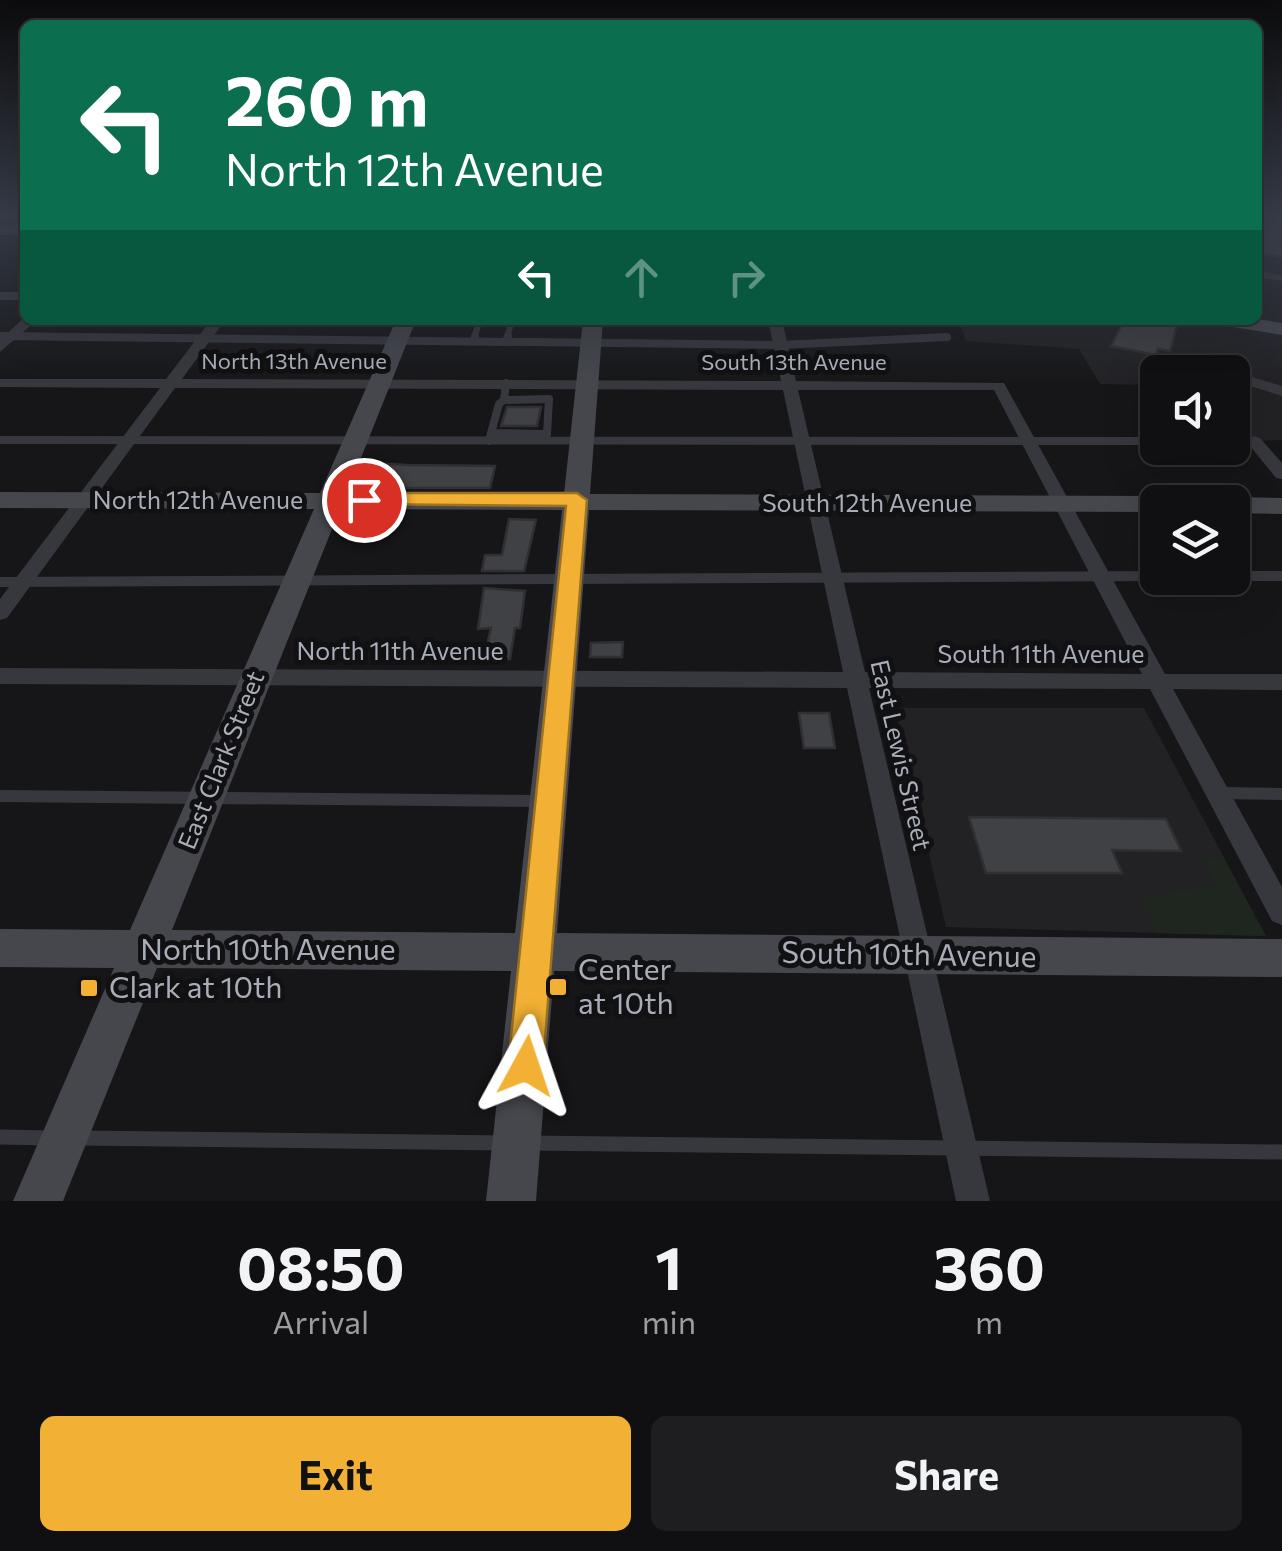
<!DOCTYPE html>
<html lang="en">
<head>
<meta charset="utf-8">
<style>
  :root { --surface:#101012; --page:#1e1e20; --text:#f1f3f6; --muted:#9c9d9f; --line:#303032; --accent:#f2b134 }
  body { margin:0; font-family:Commissioner,sans-serif; background:var(--page); color:var(--text); height:100vh; display:flex; flex-direction:column; font-size:38px; white-space:nowrap }
  * { box-sizing:border-box; margin:0 }
  p { font-size:32px; color:var(--muted) }
  .icon { flex:none; width:55px; height:55px; fill:none; stroke:currentColor; stroke-width:2; stroke-linecap:round; stroke-linejoin:round }
  .map { position:relative; height:1201px; overflow:hidden }
  .sheet { display:flex; flex-direction:column; background:var(--surface); flex:1 }
  .sheet>* { flex:none }
  .guide { position:absolute; left:20px; top:20px; width:1242px; height:305px; border-radius:15px; box-shadow:0 10px 40px #0002,0 0 0 2px var(--line); background:#0b6e4f; color:#fff; overflow:hidden }
  .fabs { position:absolute; left:1140px; top:355px; display:grid; gap:20px }
  .fabs a { display:grid; place-items:center; width:110px; height:110px; border-radius:15px; background:var(--surface); box-shadow:0 10px 40px #0002,0 0 0 2px var(--line); font-size:50px }
  .pin { position:absolute; display:grid; place-items:center; width:85px; height:85px; color:#fff; margin:-42px; border:5px solid #fff; border-radius:50%; box-shadow:0 2px 10px #0007 }
  .me { position:absolute; width:110px; margin:-55px; rotate:5deg; stroke-linejoin:round; filter:drop-shadow(0 0 8px #0008) }
  .turn { display:flex; align-items:center; gap:35px; height:210px; padding:0 40px; font-size:45px }
  .turn .icon { width:130px; height:130px; stroke-width:2.5 }
  .turn b { display:block; font-size:70px; line-height:85px }
  .lanes { display:flex; align-items:center; height:95px; padding:0 40px; background:#0003; justify-content:center; gap:50px; direction:ltr }
  .lanes .off { opacity:.35 }
  .eta { display:flex; justify-content:space-evenly; align-items:center; height:170px; text-align:center }
  .eta b { font-size:60px; font-weight:700; line-height:70px }
  .primary-button { display:flex; gap:20px; margin-top:auto; padding:20px 40px }
  .primary-button a { flex:1; height:115px; border-radius:15px; background:var(--accent); color:#111; font-size:40px; font-weight:700; line-height:115px; text-align:center }
  .primary-button a+a { background:var(--page); color:var(--text) }
  .map>svg:first-child { display:block }
</style>
</head>
<body>
<div class="map">
<svg width="1282" height="1201" viewBox="0 0 1282 1201">
  <rect width="100%" height="100%" fill="#161618"/>
  <!-- built -->
  <path fill="#222225" d="M1258,217H1282V440L1252,441L1233,417L1232,372H1158L1157,385L1100,384L1079,349L966,341L959,320H1258Z
    M895,708H1144L1266,936L946,927Z"/>
  <!-- green -->
  <path fill="#1e261f" d="M1204,858L1224,859L1266,936L1156,933L1140,897L1215,886Z"/>
  <!-- building -->
  <path fill="#404145" stroke="#303034" stroke-width="2.5" d="M1258,217H1282V257L1258,253Z
    M1124,320L1177,325L1170,351L1158,349L1156,355L1111,346Z
    M507,407H541L537,426H501Z
    M373,463L407,465L495,466L490,488H362Z
    M509,519L536,520L524,571H482L485,555H502Z
    M484,588L525,591L520,628H515L510,659L484,658L491,628L478,629Z
    M623,642L622,657H590L591,643Z
    M799,713H829L835,748H804Z
    M969,817L1166,819L1181,851L1112,850L1122,873H986Z"/>
  <g fill="none" stroke-linecap="round" stroke-linejoin="round">
    <!-- path -->
    <path stroke="#3d3f44" stroke-width="2.5" stroke-dasharray="2.5 5" stroke-linecap="butt" d="M1258,226L1282,231"/>
    <!-- lane-far4 -->
    <path stroke="#37383d" stroke-width="6" d="M1258,274L1282,278
      M0,336L214,338
      M474,338L480,320
      M507,338L512,320
      M916,338L947,337"/>
    <!-- lane-far3 -->
    <path stroke="#37383d" stroke-width="8" d="M0,336L780,345L947,337
      M473,342L475,336
      M506,342L508,336
      M491,433L499,404L504,400
      M0,440L1158,441
      M489,441L491,433L547,434L549,399L504,400L506,383
      M1232,441H1254"/>
    <!-- lane-far2 -->
    <path stroke="#37383d" stroke-width="10" d="M1232,576H1282
      M0,582L1158,576"/>
    <!-- lane-far1 -->
    <path stroke="#37383d" stroke-width="12" d="M1218,793L1282,794
      M0,796L539,801"/>
    <!-- lane -->
    <path stroke="#37383d" stroke-width="15" d="M0,1137L51,1138
      M78,1138L506,1143
      M528,1143L1282,1152"/>
    <!-- street -->
    <path fill="#37383d" fill-rule="evenodd" d="M0,292H25V300H0Z
      M25,317V320H37L0,352V340Z
      M211,320H225L182,379L781,381L768,320H782L796,381L1004,383L1165,674H1282V690L1173,689L1282,887V925L1272,921L1150,689L869,688L990,1201H956L847,688L0,684V668L843,672L783,390L175,388L7,618L0,620V599L160,388L0,387V379H166ZM798,390H994L1142,674L865,672Z
      M1232,371L1282,386V396L1232,380V372H1226Z
      M1254,436L1260,438L1282,463V479L1276,478L1246,441Z"/>
    <!-- secondary -->
    <path fill="#45474d" fill-rule="evenodd" d="M0,225H25V235H0Z
      M1258,319L1282,323V335L1227,326L1217,320Z
      M396,320H416L347,493L564,494L583,320H603L590,494L1158,496L1170,502H1158V512L589,510L557,933L1282,939V977L554,971L536,1201H486L511,971L157,968L63,1201H13L114,968L0,967V929L130,930L314,509L0,508V492L320,493ZM340,509L562,510L515,933L172,930Z
      M1232,497L1282,498V514L1232,513V502H1220Z"/>
  </g>
  <!-- sky -->
  <linearGradient id="sky" x2="0" y2="1"><stop stop-color="#0c0c0d"/><stop offset="0.56" stop-color="#363c48"/><stop offset="1" stop-color="#363c48" stop-opacity="0"/></linearGradient>
  <rect width="1282" height="386" fill="url(#sky)"/>
  <!-- route -->
  <path fill="#f2b134" stroke="#9d7322" stroke-width="2.5" d="M364,493H577L587,500L543,1066L538,1079L526,1084L513,1079L508,1066L566,506L357,504L354,500Z"/>
  <!-- markers -->
  <g fill="#f2b134" stroke="#111113" stroke-width="4">
    <rect x="548" y="977" width="20" height="20" rx="5"/>
    <rect x="79" y="978" width="20" height="20" rx="5"/>
  </g>
  <g text-anchor="middle" stroke-width="10" stroke-linejoin="round" paint-order="stroke">
    <!-- far-street labels -->
    <g font-size="22" fill="#a8adb8" stroke="#111113">
      <text x="294" y="369">North 13th Avenue</text>
      <text x="794" y="370">South 13th Avenue</text>
    </g>
    <!-- street labels -->
    <g font-size="25" fill="#a8adb8" stroke="#111113">
      <text x="198" y="509">North 12th Avenue</text>
      <text x="867" y="512">South 12th Avenue</text>
      <text x="400" y="660">North 11th Avenue</text>
      <text x="1041" y="663">South 11th Avenue</text>
      <text transform="translate(901 755) rotate(77)" y="9">East Lewis Street</text>
      <text transform="translate(221 760) rotate(-68)" y="9">East Clark Street</text>
    </g>
    <!-- near-street labels -->
    <g font-size="30" fill="#a8adb8" stroke="#111113">
      <text x="268" y="960">North 10th Avenue</text>
      <text transform="translate(909 955) rotate(1)" y="10">South 10th Avenue</text>
    </g>
    <!-- near-poi labels -->
    <g font-size="30" fill="#a8adb8" stroke="#111113" text-anchor="start">
      <text x="578" y="980">Center<tspan x="578" dy="34">at 10th</tspan></text>
      <text x="109" y="998">Clark at 10th</text>
    </g>
  </g>
</svg>
<div class="fabs">
<a><svg class="icon" aria-label="sound" viewBox="0 0 24 24"><path d="M4 9h4l5-4v14l-5-4H4zM17 9q2 3 0 6"/></svg></a>
<a><svg class="icon" aria-label="layers" viewBox="0 0 24 24"><path d="M12 4l9 5-9 5-9-5zM3 14l9 5 9-5"/></svg></a>
</div>
<div class="pin" style="left:364px;top:500px;background:#d93025"><svg class="icon" aria-label="arrive" viewBox="0 0 24 24"><path d="M6 21V4h12l-3 4 3 4H6"/></svg></div>
<svg class="me" style="left:526px;top:1066px" viewBox="-20 -20 40 40"><path d="M0-17L14 15 0 8-14 15z" fill="#f2b134" stroke="#fff" stroke-width="4"/></svg>
<div class="guide">
<div class="turn"><svg class="icon" aria-label="left" viewBox="0 0 24 24"><path d="M17 20v-9H6M10 6l-5 5 5 5"/></svg><div><b>260 m</b>North 12th Avenue</div></div>
<div class="lanes"><svg class="icon" aria-label="left" viewBox="0 0 24 24"><path d="M17 20v-9H6M10 6l-5 5 5 5"/></svg><svg class="icon off" aria-label="ahead" viewBox="0 0 24 24"><path d="M12 20V5M6 11l6-6 6 6"/></svg><svg class="icon off" aria-label="right" viewBox="0 0 24 24"><path d="M7 20v-9h11M14 6l5 5-5 5"/></svg></div>
</div>
</div>
<section class="sheet">
<div class="eta">
<div><b>08:50</b><p>Arrival</p></div>
<div><b>1</b><p>min</p></div>
<div><b>360</b><p>m</p></div>
</div>
<div class="primary-button"><a>Exit</a><a>Share</a></div>
</section>
</body>
</html>
